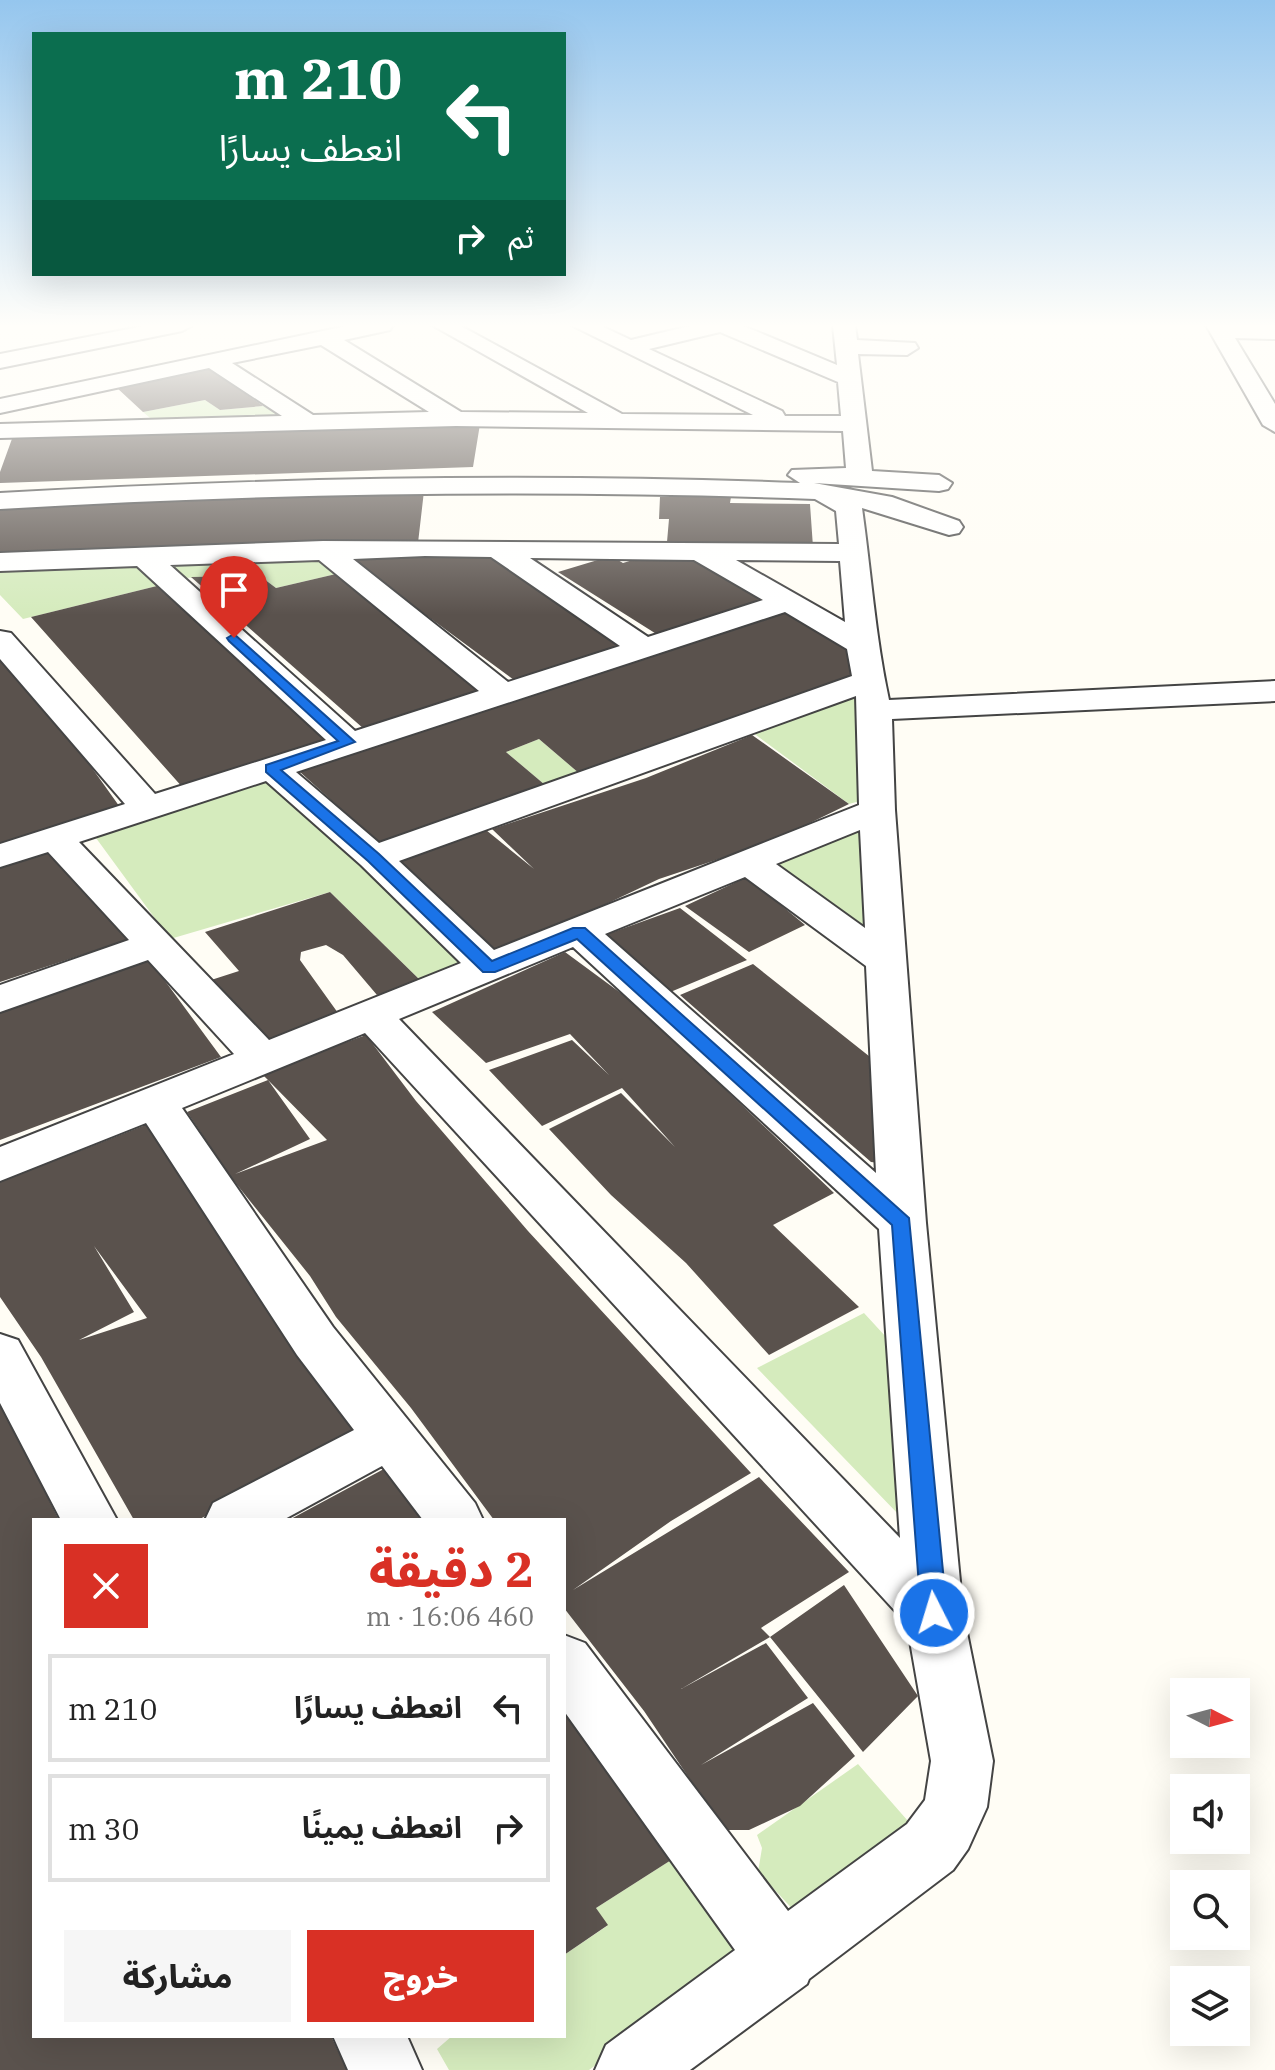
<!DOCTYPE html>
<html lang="ar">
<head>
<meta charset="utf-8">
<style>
  :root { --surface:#fff; --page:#f6f6f6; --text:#222; --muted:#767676; --line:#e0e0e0; --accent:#d93025 }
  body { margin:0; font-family:"IBM Plex Serif","Noto Sans Arabic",serif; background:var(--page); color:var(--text); direction:rtl; height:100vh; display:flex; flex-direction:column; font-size:30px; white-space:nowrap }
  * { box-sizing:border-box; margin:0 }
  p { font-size:26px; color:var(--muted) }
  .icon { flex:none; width:44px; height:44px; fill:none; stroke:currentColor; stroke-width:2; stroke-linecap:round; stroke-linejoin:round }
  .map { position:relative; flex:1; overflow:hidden; direction:ltr }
  .side { position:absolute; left:32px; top:1518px; width:534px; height:520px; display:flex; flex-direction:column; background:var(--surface); border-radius:0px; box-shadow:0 8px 32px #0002; direction:rtl }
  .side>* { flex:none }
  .banner { position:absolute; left:32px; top:32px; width:534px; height:244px; border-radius:0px; box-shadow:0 8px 32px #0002; direction:rtl; background:#0b6e4f; color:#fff; overflow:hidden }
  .needle { width:52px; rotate:96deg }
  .buttons { position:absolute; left:1170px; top:1678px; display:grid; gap:16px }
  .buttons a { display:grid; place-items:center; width:80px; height:80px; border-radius:0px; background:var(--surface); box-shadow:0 8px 32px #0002; font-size:40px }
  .pin { position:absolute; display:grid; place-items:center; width:68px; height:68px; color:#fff; margin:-82px -34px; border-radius:50% 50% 50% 0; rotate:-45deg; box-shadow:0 0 8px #0007 }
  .pin .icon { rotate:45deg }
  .me { position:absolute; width:88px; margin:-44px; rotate:355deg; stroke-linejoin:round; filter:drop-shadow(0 0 6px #0008) }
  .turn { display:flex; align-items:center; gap:28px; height:168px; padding:0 32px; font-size:36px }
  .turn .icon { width:104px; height:104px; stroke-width:2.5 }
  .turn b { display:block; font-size:56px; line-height:68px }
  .then { display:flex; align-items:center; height:76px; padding:0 32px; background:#0003; gap:16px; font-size:30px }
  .round { display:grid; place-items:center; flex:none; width:84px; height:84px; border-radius:0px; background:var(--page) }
  .headline { display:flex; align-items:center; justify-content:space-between; height:136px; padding:0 32px }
  h1 { font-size:48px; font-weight:800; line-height:60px; color:var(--accent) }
  .primary-button { display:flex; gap:16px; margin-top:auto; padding:16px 32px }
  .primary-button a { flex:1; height:92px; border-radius:0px; background:var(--accent); color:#fff; font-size:32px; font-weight:800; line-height:92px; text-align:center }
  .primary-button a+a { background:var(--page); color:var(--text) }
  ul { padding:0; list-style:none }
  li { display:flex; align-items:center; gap:24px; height:108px; margin:0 16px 12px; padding:0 16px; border:4px solid var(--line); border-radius:0px }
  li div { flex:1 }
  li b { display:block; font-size:30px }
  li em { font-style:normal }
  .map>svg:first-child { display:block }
</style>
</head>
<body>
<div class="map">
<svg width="1275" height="2070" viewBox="0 0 1275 2070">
  <rect width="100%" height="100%" fill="#fffdf5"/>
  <!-- green -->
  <path fill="#d5ebbd" d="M205,400L220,410L263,406L287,419L156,423L143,412Z
    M311,555L336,574L276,588L260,576L180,578L167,564Z
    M133,562L161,585L23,619L0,595V567Z
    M850,694L864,698L867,799L849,804L748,729Z
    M539,739L580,774L551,790L506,752Z
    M273,777L460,964L421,981L330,892L170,939L96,838Z
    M861,826L867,940L766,867Z
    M864,1313L909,1362L901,1517L757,1368Z
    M858,1764L915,1829L799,1916L758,1872L762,1848L757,1835Z
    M679,1855L740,1958L589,2070H449L437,2049L452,2036H564V1955L607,1926L596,1908Z"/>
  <!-- building -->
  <path fill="#5a524d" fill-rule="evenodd" d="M211,369L263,406L220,410L205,400L143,412L116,387Z
    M480,424L473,467L0,483V472L13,436Z
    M424,491L418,543L0,558V508Z
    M660,497H731L730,503L810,504L813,547L667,542L669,519H659Z
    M497,553L628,645L514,680L343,554Z
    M690,554L770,599L658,635L558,572L611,556L623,563L649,555Z
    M336,574L368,600L488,688L364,729L191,577L260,576L276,588Z
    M161,585L337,739L184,789L31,617Z
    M786,609L859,649V673L580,774L539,739L506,752L551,790L380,844L300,772Z
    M0,653L92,768L122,810L0,843Z
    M752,735L849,804L773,841L659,879L549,931L493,952L397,862L486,830L534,869L492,829L646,778Z
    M54,850L94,894L127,940L0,982V866Z
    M747,877L805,925L749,952L685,906Z
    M330,892L421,981L377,995L343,955L326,945L301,952L300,960L338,1013L259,1045L208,981L239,971L205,932Z
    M680,908L747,960L668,993L605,935Z
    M565,952L637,1005L834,1193L773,1225L859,1307L769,1355L686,1263L611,1195L549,1129L621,1093L675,1147L622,1088L542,1126L489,1070L572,1040L609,1075L570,1034L486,1063L432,1012Z
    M146,955L221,1057L0,1140V1006Z
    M753,964L884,1068L889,1164L871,1162L680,995Z
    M366,1035L416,1101L528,1231L751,1473L671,1521L573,1590L759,1477L849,1572L761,1628L770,1637L681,1689L766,1643L808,1698L701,1765L813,1703L855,1756L800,1806L749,1830H724L644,1711L564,1608V1520H494L411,1408L336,1317L310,1276L230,1176L187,1112L268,1080L261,1073ZM268,1080L327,1140L235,1174L310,1139Z
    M148,1124L359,1434L198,1520H134L41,1357L0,1297V1182ZM94,1246L147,1318L79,1340L134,1312Z
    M0,1403L59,1520H34V2036H331L347,2070H0Z
    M395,1463L437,1520H289Z
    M844,1585L918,1696L863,1752L770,1637Z
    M564,1691L679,1855L596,1908L608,1925L564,1955Z"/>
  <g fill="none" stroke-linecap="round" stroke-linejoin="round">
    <!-- minor casing -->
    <g stroke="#444" stroke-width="4">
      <path id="minor" d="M149,325H193L182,331L0,368V354Z
        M351,325H393L390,330L344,340L461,412L588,413L432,325H459L622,414L753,415L571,325H599L631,340L694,325H741L837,365L833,325H855L857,340L915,343L918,348L907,355L858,354L872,471L939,475L952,483L948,489L939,491L814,483L892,497L959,521L963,527L959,533L949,535L862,508C871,571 875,635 889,700L1275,681V701L892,719L895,810L926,1223L963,1613L993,1761L987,1807L968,1849L953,1870L809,1979L807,1984L690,2070H595L606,2045L735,1950L564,1711V1635L585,1643L788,1911L907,1824L925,1800L931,1761L907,1624L365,1033L182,1108L333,1327L475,1503L483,1520H423L382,1466L283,1520H205L213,1503L354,1430L297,1355L146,1123L0,1181V1147L234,1054L148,960L0,1012V985L129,940L48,852L0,867V844L125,804L0,659V631L11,633L155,794L326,740L137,566L0,571V553L323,541L839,544L836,511L815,499C543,489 272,493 0,509V493C267,478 533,473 800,483L788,475L792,470L846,468L843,431L456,426L0,438V424L282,416L209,368L0,413V399ZM720,332L838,382L841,416H785L782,411L649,349ZM321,345L429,412L313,415L232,363ZM425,556L491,557L620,646L508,682L353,559ZM530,558L694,560L763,600L648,637ZM319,560L479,691L355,731L170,565ZM736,560L840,561L845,622ZM785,612L847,649L852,676L379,843L296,772ZM856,696L859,805L494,950L399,861ZM266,781L361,865L461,963L269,1040L79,842ZM860,830L865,928L776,864ZM745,877L866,966L876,1173L605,934ZM573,947L879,1229L900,1538L399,1019Z
        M1206,325H1275V339L1235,338L1275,404V432L1263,425Z
        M0,1334L18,1340L117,1520H61L0,1403Z
        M333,2036H407L422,2070H348Z"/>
    </g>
    <!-- minor -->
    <use href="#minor" fill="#fff" fill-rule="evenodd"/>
  </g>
  <!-- sky -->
  <linearGradient id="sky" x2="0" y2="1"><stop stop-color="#95c6ee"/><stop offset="0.53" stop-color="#fffefa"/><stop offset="1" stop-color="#fffefa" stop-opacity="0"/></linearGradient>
  <rect width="1275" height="615" fill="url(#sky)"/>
  <!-- route -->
  <path fill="#1a73e8" stroke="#114b97" stroke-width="2" d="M234,634L355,742L281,770L379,854L492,961L573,928H585L909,1218L947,1613L943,1621L934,1624L925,1621L921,1613L892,1225L577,939L495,972H483L368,861L266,772V765L338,741L229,641L227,638Z"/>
</svg>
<div class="buttons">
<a><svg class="needle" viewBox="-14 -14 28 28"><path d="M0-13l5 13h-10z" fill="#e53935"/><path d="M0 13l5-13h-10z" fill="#767676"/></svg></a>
<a><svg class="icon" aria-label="sound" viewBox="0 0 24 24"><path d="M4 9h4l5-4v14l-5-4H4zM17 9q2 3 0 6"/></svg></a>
<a><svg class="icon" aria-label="search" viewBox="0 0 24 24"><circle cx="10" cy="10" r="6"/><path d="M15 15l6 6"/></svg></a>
<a><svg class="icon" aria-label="layers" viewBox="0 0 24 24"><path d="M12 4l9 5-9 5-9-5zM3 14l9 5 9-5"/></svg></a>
</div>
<div class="pin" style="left:234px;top:638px;background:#d93025"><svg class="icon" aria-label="arrive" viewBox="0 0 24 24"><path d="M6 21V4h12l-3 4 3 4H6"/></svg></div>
<svg class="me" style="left:934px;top:1613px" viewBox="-20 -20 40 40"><circle r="17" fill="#1a73e8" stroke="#fff" stroke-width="3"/><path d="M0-11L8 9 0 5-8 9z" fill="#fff"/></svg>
<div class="banner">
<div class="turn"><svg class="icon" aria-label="left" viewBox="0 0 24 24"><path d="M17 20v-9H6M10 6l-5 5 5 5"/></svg><div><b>210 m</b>انعطف يسارًا</div></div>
<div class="then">ثم<svg class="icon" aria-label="right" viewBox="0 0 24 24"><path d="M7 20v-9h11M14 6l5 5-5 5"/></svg></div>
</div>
<section class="side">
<div class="headline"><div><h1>2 دقيقة</h1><p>460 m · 16:06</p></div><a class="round" style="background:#d93025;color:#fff"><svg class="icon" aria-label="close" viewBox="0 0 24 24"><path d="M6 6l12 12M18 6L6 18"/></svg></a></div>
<ul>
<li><svg class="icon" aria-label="left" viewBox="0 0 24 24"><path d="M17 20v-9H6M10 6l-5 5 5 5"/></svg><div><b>انعطف يسارًا</b></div><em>210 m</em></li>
<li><svg class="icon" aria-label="right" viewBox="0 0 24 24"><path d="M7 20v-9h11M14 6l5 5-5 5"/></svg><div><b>انعطف يمينًا</b></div><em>30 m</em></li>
</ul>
<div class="primary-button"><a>خروج</a><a>مشاركة</a></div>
</section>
</div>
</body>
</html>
